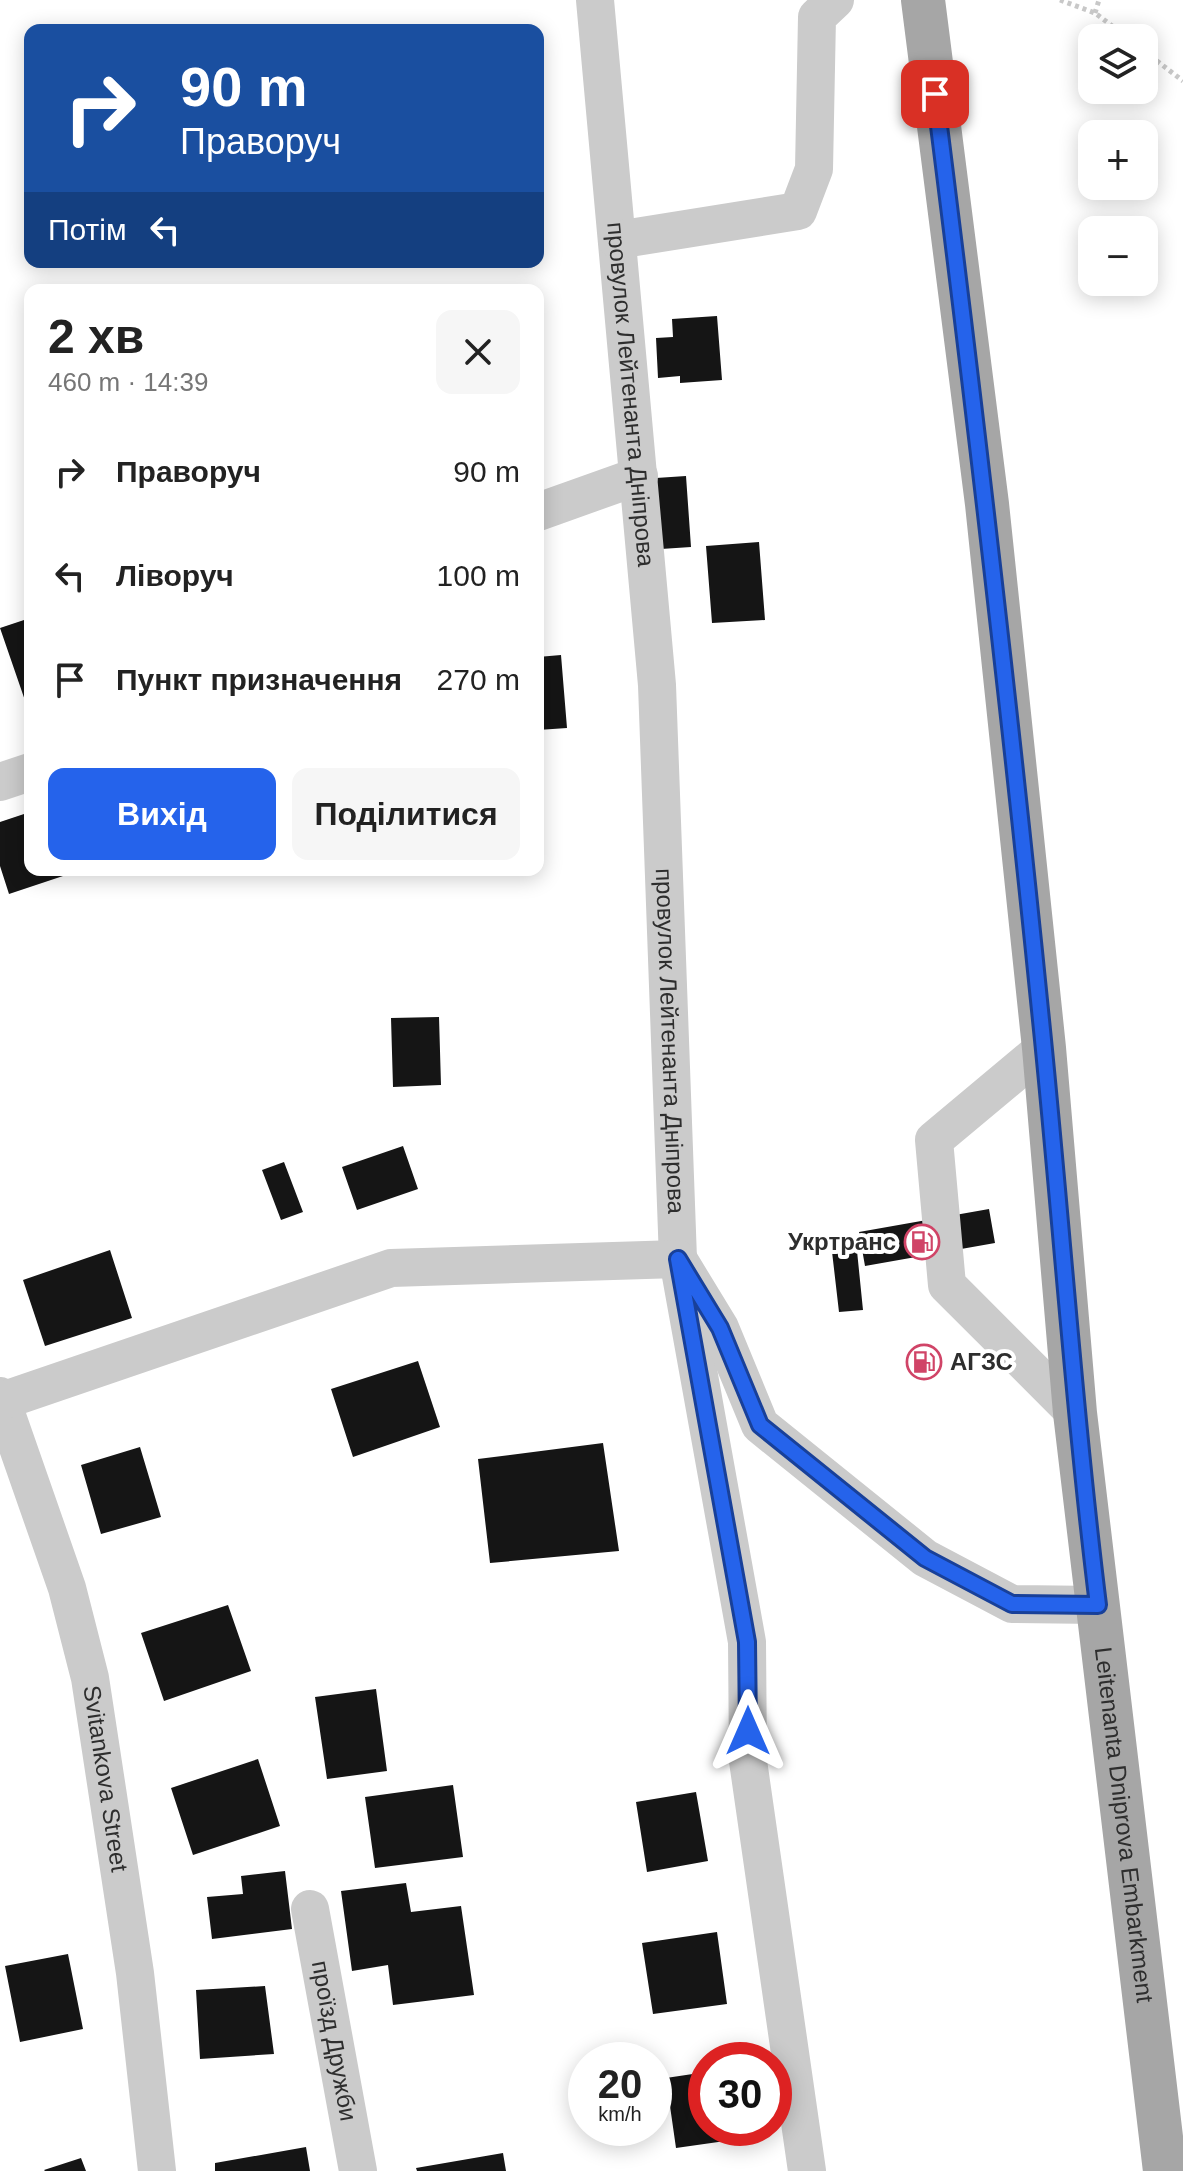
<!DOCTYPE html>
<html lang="uk">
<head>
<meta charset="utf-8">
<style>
  :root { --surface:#fff; --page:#f6f6f6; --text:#222; --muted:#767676; --accent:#2563eb }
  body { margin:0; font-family:Helvetica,sans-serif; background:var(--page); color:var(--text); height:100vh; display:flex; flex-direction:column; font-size:30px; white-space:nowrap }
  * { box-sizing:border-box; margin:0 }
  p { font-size:26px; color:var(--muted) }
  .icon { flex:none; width:44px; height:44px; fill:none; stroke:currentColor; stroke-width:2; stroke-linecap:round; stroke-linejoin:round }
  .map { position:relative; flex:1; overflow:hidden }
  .drawer { position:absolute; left:24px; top:284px; width:520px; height:592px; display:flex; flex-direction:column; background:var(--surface); border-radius:16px; box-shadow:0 4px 20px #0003 }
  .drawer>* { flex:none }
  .banner { position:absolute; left:24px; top:24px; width:520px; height:244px; border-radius:16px; box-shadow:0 4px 20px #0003; background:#1a4fa0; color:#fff; overflow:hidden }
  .buttons { position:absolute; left:1078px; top:24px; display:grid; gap:16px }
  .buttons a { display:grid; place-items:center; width:80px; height:80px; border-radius:16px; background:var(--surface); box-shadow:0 4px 20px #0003; font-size:40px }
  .speed { position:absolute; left:568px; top:2042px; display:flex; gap:16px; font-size:40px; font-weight:700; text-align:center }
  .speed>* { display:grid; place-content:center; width:104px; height:104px; border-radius:50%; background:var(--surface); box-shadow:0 4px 20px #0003; line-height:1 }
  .speed small { font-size:20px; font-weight:400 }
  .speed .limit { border:12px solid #d22; background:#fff; color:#111 }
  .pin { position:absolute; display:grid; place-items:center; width:68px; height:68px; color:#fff; margin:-34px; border-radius:16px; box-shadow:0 4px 12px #0006 }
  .me { position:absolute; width:88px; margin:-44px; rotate:0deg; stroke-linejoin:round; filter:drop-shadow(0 0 6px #0008) }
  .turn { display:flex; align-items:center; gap:28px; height:168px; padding:0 24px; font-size:36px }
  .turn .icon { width:104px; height:104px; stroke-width:2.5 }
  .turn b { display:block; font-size:56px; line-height:68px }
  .then { display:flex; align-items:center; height:76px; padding:0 24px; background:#0003; gap:16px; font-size:30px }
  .round { display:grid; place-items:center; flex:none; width:84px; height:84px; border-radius:16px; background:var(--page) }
  .overview { display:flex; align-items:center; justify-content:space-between; height:136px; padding:0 24px }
  h1 { font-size:48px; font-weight:600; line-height:60px }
  .primary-button { display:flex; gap:16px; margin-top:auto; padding:16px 24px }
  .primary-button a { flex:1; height:92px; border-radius:16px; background:var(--accent); color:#fff; font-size:32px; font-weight:600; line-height:92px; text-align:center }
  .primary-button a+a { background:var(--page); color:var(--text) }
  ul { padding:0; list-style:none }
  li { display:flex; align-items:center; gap:24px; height:104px; padding:0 24px }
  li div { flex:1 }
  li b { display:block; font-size:30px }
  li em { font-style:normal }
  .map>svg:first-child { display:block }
</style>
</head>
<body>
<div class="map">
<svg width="1183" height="2171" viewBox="0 0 1183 2171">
  <rect width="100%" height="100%" fill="#fff"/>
  <!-- building -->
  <path fill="#151515" d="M717,316L722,380L680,383V376L658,378L656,338L673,337L672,319Z
    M686,476L691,547L661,549L656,478Z
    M759,542L765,620L712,623L706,546Z
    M30,618V715L0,628Z
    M561,655L567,728L538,730V657Z
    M30,812V870L78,871L9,894L0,866V822Z
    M439,1017L441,1085L393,1087L391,1018Z
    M403,1146L418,1189L357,1210L342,1167Z
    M284,1162L303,1212L281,1220L262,1170Z
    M989,1209L995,1243L865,1266L859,1232Z
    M856,1241L863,1310L839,1312L831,1243Z
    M110,1250L132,1318L45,1346L23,1280Z
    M418,1361L440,1427L353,1457L331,1389Z
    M603,1443L619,1551L490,1563L478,1459Z
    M140,1447L161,1517L101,1534L81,1465Z
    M228,1605L251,1671L164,1701L141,1633Z
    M376,1689L387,1771L327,1779L315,1697Z
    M258,1759L280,1826L193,1855L171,1788Z
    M453,1785L463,1857L375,1868L365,1797Z
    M696,1792L708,1861L647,1872L636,1802Z
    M285,1871L292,1929L212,1939L207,1897L243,1894L241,1876Z
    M406,1883L411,1912L461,1906L474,1995L393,2005L388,1965L352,1971L341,1891Z
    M717,1932L727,2004L653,2014L642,1943Z
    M68,1954L83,2029L20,2042L5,1966Z
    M265,1986L274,2054L200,2059L196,1990Z
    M706,2072V2128H766L767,2135L676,2148L666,2078Z
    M306,2147L310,2171H215V2163Z
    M503,2153L506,2171H417L416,2168Z
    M81,2158L86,2171H45L44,2170Z"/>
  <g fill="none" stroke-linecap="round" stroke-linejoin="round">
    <!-- path -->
    <path stroke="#c8c8c8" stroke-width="5" stroke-dasharray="4 4" stroke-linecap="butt" d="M1060,0L1095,13L1128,38
      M1095,13L1099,0
      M1144,51L1183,81"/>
    <!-- minor -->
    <g stroke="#cbcbcb" stroke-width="38">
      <path id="s1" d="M595,0L657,685L678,1259L747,1642L748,1761L807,2171"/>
      <path d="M617,240L798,211L814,169L817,17L835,0"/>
      <path d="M538,512L639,476"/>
      <path d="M0,782L30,772"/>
      <path d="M1044,1048L934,1140L947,1285L1075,1413"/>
      <path id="s2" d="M0,1396L67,1588L90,1678L135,1973L157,2171"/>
      <path d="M2,1401L391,1268L678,1259L720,1328L760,1425L925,1558L1012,1604L1098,1605"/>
      <path id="s3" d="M310,1909L358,2171"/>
    </g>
    <!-- major -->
    <path stroke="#a6a6a6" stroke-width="44" id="s4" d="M923,0L987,504L1044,1048L1075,1413L1165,2171"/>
  </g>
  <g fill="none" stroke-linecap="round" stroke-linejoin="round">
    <!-- route casing -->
    <g stroke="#184099" stroke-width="20">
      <path id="route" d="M748,1731L747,1642L678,1259L720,1328L760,1425L925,1558L1012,1604L1098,1605C1074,1411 1061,1215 1041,1020C1010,711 974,403 935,94"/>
    </g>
    <!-- route -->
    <use href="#route" stroke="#2563eb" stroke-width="14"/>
  </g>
  <!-- icons -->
  <defs>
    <g id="fuel-ring" transform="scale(1.8)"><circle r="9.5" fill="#fff" stroke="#d04467" stroke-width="1.5"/><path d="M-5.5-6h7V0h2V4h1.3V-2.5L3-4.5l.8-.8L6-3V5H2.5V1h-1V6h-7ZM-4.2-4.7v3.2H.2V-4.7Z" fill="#d04467"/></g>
  </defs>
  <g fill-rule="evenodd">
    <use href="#fuel-ring" x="922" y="1242"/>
    <use href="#fuel-ring" x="924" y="1362"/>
  </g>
  <g text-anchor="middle" stroke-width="8" stroke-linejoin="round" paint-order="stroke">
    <!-- street labels -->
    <g font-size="24" fill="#2e2e2e" stroke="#fff">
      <text dy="8" stroke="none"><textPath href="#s1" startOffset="396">провулок Лейтенанта Дніпрова</textPath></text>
      <text dy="8" stroke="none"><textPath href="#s1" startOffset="1044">провулок Лейтенанта Дніпрова</textPath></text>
      <text dy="8" stroke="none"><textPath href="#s2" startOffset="398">Svitankova Street</textPath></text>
      <text dy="8" stroke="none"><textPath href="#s4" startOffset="1836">Leitenanta Dniprova Embarkment</textPath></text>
      <text dy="8" stroke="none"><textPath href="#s3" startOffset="134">проїзд Дружби</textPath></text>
    </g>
    <!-- poi labels -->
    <g font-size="24" font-weight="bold" fill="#2e2e2e" stroke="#fff" text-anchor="end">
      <text x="896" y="1250">Укртранс</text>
      <text x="950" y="1370" text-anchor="start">АГЗС</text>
    </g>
  </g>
</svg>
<div class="buttons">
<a><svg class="icon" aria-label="layers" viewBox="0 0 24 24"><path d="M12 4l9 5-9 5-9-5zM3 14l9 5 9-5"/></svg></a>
<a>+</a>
<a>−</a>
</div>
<div class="speed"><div>20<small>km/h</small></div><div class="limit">30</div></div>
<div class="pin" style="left:935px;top:94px;background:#d93025"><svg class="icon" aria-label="arrive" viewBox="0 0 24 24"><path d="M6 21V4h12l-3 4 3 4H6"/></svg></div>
<svg class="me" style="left:748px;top:1731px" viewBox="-20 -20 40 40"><path d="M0-17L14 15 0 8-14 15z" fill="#2563eb" stroke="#fff" stroke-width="4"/></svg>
<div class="banner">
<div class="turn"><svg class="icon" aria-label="right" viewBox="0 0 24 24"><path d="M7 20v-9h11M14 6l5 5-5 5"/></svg><div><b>90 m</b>Праворуч</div></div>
<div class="then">Потім<svg class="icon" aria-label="left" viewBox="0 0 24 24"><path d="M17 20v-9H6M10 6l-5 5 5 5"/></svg></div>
</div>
<section class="drawer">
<div class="overview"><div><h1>2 хв</h1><p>460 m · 14:39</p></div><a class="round"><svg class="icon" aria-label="close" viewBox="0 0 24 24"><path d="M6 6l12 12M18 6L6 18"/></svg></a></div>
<ul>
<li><svg class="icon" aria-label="right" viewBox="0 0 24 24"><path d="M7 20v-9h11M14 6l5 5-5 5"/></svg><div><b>Праворуч</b></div><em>90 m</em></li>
<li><svg class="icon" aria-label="left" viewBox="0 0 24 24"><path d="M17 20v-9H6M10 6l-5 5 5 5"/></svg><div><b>Ліворуч</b></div><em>100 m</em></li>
<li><svg class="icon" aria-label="arrive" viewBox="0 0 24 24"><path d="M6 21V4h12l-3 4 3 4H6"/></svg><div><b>Пункт призначення</b></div><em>270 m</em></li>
</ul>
<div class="primary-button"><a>Вихід</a><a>Поділитися</a></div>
</section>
</div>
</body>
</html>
